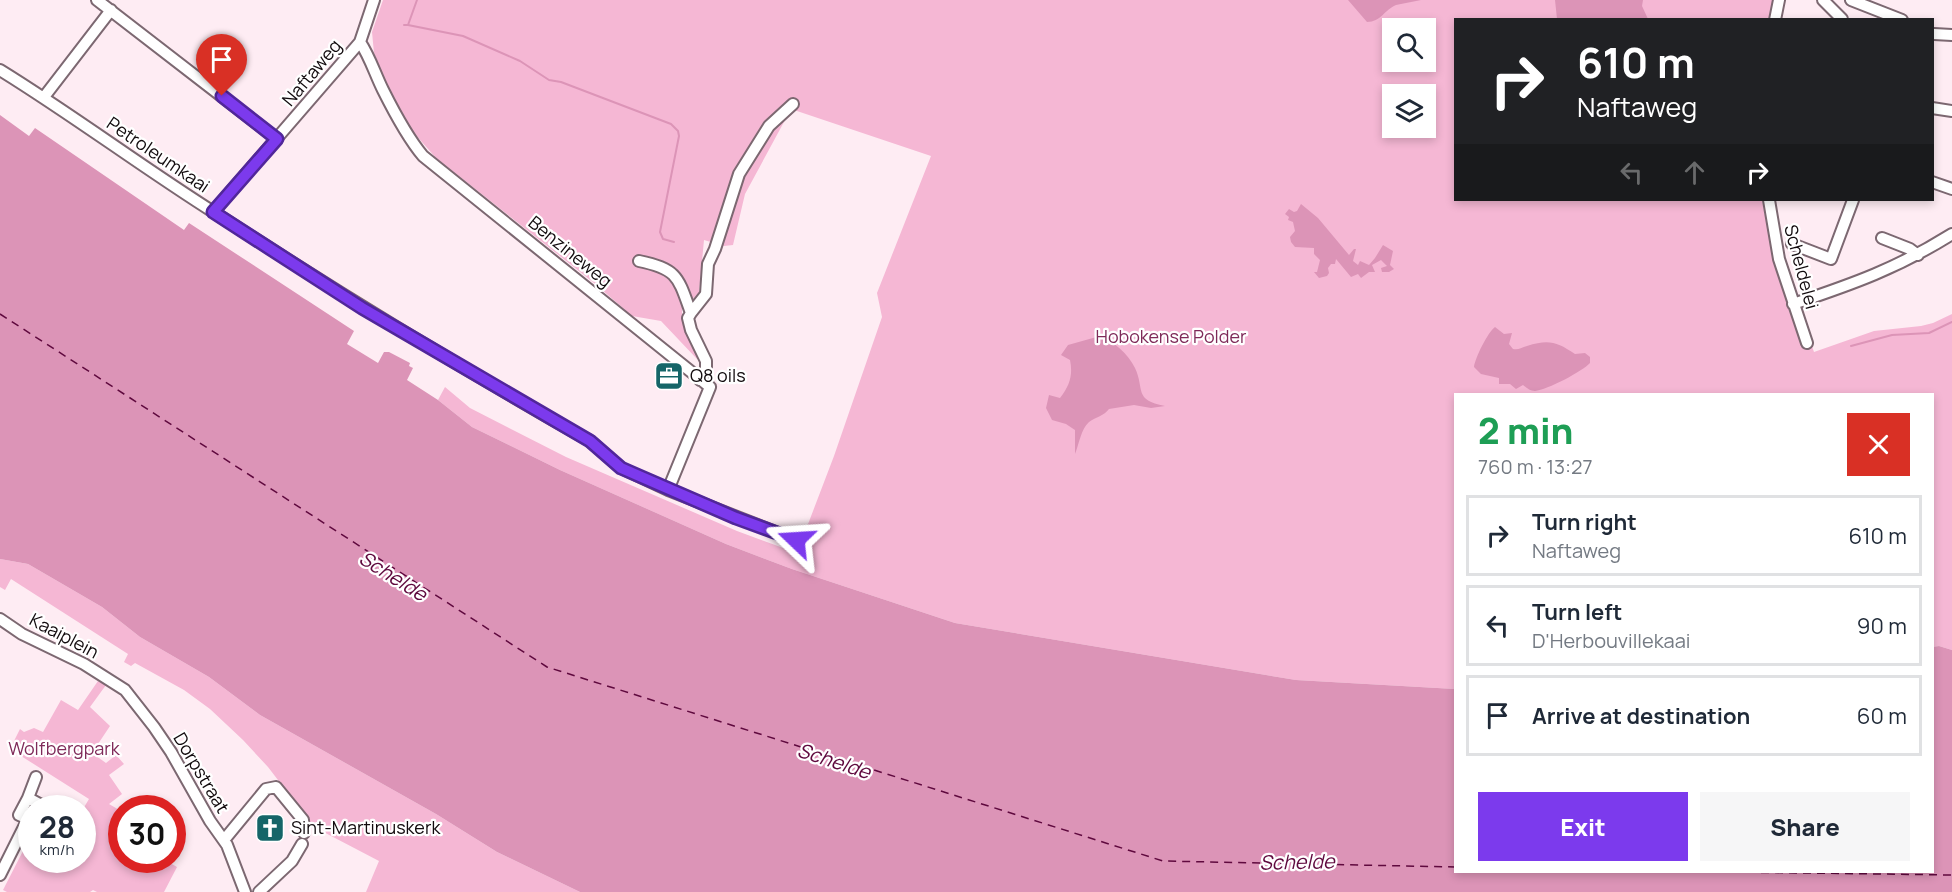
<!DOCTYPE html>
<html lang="en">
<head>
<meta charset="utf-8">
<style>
  :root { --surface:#fff; --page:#f6f6f7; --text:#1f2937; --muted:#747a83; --line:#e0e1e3; --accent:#7c3aed }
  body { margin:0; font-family:Manrope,sans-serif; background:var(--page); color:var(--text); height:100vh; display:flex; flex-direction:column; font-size:22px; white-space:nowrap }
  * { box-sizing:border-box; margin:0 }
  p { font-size:20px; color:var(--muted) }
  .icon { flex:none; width:33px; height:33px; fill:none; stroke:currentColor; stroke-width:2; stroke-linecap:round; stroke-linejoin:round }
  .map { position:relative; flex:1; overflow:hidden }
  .details { position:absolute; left:1454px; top:393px; width:480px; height:480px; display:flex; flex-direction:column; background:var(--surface); border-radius:0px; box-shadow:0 3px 9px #0003 }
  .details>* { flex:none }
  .hud { position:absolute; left:1454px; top:18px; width:480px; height:183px; border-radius:0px; box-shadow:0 3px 9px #0003; background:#202124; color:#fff; overflow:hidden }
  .buttons { position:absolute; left:1382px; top:18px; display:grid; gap:12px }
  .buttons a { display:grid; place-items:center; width:54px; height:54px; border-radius:0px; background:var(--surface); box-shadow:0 3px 9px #0003; font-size:30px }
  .speed { position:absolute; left:18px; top:795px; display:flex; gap:12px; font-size:30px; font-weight:700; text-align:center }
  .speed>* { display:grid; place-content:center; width:78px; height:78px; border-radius:50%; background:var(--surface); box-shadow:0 3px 9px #0003; line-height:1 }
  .speed small { font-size:15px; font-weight:400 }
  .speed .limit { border:9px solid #d22; background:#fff; color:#111 }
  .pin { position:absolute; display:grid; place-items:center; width:51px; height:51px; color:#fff; margin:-62px -26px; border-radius:50% 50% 50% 0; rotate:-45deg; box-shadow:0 0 6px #0007 }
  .pin .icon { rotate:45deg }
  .me { position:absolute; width:66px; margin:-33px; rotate:290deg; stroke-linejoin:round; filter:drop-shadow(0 0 4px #0008) }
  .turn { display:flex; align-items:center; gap:21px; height:126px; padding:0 24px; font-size:27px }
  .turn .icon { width:78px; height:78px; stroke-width:2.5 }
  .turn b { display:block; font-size:42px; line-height:51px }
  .lanes { display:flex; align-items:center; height:57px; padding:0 24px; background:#0003; justify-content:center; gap:30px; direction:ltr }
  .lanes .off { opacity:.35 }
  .round { display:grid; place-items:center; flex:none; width:63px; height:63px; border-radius:0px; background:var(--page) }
  .summary { display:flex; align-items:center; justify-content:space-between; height:102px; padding:0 24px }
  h1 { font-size:36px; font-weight:800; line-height:45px; color:#1e9e55 }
  .action { display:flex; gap:12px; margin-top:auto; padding:12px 24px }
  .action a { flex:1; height:69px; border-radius:0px; background:var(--accent); color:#fff; font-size:24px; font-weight:800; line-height:69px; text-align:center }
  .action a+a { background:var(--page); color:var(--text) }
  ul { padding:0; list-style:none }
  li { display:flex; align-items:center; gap:18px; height:81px; margin:0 12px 9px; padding:0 12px; border:3px solid var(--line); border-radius:0px }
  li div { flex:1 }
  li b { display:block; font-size:22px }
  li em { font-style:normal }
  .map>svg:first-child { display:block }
</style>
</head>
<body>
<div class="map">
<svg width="1952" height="892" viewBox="0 0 1952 892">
  <rect width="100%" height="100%" fill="#feecf3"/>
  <!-- green -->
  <path fill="#f5b7d4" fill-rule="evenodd" d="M383,0H1774L1770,19L1455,20V200H1762C1770,244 1781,285 1797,326L1804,324L1814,352L1874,331L1921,326L1933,323L1952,314V650L1939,646L1932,647V394H1455V689L1296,680L955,623L792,569L726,544L560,470L472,427L438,400L445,387L470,408L566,457L737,531L797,553L834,456L882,317L877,293L931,156L791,109L745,194L733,245L724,246L704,240L699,293L682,309V318L698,354L697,359L661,321L632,316L594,283L436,158L414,133L387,86L374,53L372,32ZM1392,28H1425V62H1392ZM1392,94H1425V128H1392Z
    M0,559L28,564L102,607L140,637L209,677L260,715L436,814L497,852L580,892H366L379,861L314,827L268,767L243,740L210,709L184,690L135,663L131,666L124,662L128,654L11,579L5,590L0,587Z
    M98,681L106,685L90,707L110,726L92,753L106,763L116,755L124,764L109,775L122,794L109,804L121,811L122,860H165L177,867L164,892H97L93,890L90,892H7L3,890L25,847L31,852L32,860H43L46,862L47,860H82L83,809L89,799L10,749L20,729L24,732L34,728L43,732L61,700L78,710Z"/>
  <!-- water -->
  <path fill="#dc94b7" d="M1348,0H1421C1413,2 1404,3 1396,5C1384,10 1381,22 1367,22Z
    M1555,0H1643L1642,6L1648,19H1557Z
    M0,115L29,136L35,128L184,230L189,223L354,331L347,344L378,363L384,352H389L410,363L409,366L413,368L407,380L438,400L472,427L560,470L726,544L792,569L955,623L1296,680L1455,689V872H1932V647L1939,646L1952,650V892H580L497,852L436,814L260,715L209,677L140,637L102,607L28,564L0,559Z
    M1301,204L1318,218L1349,255L1354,249H1356L1353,261L1358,265L1360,261L1369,265L1375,258L1383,245L1393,251L1390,265L1394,269L1389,272H1382L1381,268L1387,266L1381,260L1372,265L1375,272H1369L1361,278L1358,274L1351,277L1336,259L1335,264H1331L1328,268L1329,273L1327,276L1319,278L1314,272H1317L1320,260L1314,254V248L1295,247L1291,242L1290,237L1295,231L1293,222L1288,220L1289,217L1285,214L1289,209L1294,212L1297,211Z
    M1495,327L1504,334L1512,333L1509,344L1513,349C1519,350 1521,348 1527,346C1549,339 1557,342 1575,354L1585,353L1590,357V363C1583,371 1547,390 1535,391C1530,391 1527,388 1523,385L1516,389L1510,384H1499V378L1481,374L1474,367C1475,358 1488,332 1495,327Z
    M1100,336C1114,341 1128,354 1135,368C1145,389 1133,400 1165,406L1151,408L1134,405L1109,409C1104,416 1096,417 1089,422C1081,429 1079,444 1075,454V430L1066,424L1052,420L1046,408L1049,395L1060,398C1070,385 1073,375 1070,360L1061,355L1068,345Z"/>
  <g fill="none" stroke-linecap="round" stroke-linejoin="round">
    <!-- stream -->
    <path stroke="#dc94b7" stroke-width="2" d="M404,25H408L417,0
      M408,25L463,36L520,61L549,80L561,82L671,124L678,131L679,136L660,232L663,239L674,242
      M1851,346L1892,335L1929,333L1952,322"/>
    <!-- ferry -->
    <path stroke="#5f093e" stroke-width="1.5" stroke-dasharray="8 6" stroke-linecap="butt" d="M0,314L547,667L1163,861L1455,867
      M1733,872L1952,875"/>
    <!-- minor casing -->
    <g stroke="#7c6871" stroke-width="14">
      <path id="minor" d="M97,0L277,139
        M1823,0L1842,19
        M1851,0L1902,20
        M1775,20L1779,0
        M1934,34L1952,35
        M360,42C370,57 375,74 383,90C394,112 407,137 423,156L710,387L668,490
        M0,70C73,115 142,167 215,213C338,293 463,369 590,441L621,468L668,490L801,542
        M44,97L111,10
        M1932,108L1952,111
        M1932,182L1952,189
        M1769,200L1779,259L1807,343
        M213,212L360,42L374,0
        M1882,238L1910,249L1918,255
        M1792,244L1831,259L1853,200
        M639,261C678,269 678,277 691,313
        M1793,304C1853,284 1898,268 1952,234
        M700,380L706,371V361L691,330L688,318L691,313L706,294L708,264L715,249L739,174L769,126L793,104
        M0,619L22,634L84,664L125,690L154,727L171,752L210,821L227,845L245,892
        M28,798L36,777
        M32,821L19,815L28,798L45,807L44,808
        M224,840L266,789L276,787L303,820L304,833
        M0,875L28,819
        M259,892L292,861L302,844"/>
    </g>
    <!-- minor -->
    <use href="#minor" stroke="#fff" stroke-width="10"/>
  </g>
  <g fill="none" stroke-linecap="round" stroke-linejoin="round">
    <!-- route casing -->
    <g stroke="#51269a" stroke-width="15">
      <path id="route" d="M222,96L277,139L213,212L362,308L590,441L621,468L637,475L736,518L796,540"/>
    </g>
    <!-- route -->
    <use href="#route" stroke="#7c3aed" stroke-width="10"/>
  </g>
  <!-- icons -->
  <defs>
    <g id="office-square" transform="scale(1.5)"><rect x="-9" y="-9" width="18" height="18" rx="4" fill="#156568" stroke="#fff"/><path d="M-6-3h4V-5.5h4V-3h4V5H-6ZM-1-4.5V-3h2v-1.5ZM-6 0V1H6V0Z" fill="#fff"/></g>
    <g id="church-square" transform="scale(1.5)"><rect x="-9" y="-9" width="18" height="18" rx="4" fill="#156568" stroke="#fff"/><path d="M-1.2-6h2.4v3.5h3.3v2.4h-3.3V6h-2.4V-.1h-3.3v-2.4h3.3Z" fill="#fff"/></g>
  </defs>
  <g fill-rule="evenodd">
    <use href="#office-square" x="669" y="376"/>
    <use href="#church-square" x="270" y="828"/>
  </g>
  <g text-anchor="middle" stroke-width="4.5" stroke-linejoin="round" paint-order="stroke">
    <!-- street labels -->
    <g font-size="18" fill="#110a0d" stroke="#fff">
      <text transform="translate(312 73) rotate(-50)" y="6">Naftaweg</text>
      <text transform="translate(158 155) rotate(34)" y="6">Petroleumkaai</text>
      <text transform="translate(570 252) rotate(39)" y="6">Benzineweg</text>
      <text transform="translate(1801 267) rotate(75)" y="6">Scheldelei</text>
      <text transform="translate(64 636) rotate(28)" y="6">Kaaiplein</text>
      <text transform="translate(201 773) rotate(59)" y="6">Dorpstraat</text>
    </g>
    <!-- park labels -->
    <g font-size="18" fill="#7f2a59" stroke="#fff">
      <text x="1171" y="343">Hobokense Polder</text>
      <text x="64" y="755">Wolfbergpark</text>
    </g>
    <!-- poi labels -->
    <g font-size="18" fill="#110a0d" stroke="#fff" text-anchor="start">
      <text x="690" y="382">Q8 oils</text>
      <text x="291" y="834">Sint-Martinuskerk</text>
    </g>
    <!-- water labels -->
    <g font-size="20" font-style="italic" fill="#5f093e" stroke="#fff">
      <text transform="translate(393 576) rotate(32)" y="7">Schelde</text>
      <text transform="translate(834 761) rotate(18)" y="7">Schelde</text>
      <text transform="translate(1297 862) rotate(-1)" y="7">Schelde</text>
    </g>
  </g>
</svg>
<div class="buttons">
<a><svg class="icon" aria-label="search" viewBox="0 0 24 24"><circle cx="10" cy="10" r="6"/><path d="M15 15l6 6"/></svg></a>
<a><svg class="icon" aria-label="layers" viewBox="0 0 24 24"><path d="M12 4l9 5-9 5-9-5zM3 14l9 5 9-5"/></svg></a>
</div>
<div class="speed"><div>28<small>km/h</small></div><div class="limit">30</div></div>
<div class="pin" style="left:222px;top:96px;background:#d93025"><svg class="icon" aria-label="arrive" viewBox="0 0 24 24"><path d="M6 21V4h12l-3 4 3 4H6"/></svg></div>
<svg class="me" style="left:796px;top:540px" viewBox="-20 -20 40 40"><path d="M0-17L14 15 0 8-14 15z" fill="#7c3aed" stroke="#fff" stroke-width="4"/></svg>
<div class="hud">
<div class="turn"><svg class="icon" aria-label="right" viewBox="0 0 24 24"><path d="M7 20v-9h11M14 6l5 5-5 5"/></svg><div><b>610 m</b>Naftaweg</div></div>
<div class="lanes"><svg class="icon off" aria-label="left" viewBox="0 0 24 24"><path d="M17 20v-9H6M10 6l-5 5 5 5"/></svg><svg class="icon off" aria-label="ahead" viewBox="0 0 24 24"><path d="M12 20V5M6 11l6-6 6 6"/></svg><svg class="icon" aria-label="right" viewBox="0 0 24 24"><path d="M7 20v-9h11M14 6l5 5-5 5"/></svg></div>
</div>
<section class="details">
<div class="summary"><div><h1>2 min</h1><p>760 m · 13:27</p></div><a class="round" style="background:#d93025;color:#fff"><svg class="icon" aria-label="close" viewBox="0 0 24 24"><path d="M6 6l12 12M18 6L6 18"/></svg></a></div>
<ul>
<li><svg class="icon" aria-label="right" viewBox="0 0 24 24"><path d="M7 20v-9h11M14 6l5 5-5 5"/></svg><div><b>Turn right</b><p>Naftaweg</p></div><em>610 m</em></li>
<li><svg class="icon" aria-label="left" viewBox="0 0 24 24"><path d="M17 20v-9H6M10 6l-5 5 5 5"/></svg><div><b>Turn left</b><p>D'Herbouvillekaai</p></div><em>90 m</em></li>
<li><svg class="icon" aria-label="arrive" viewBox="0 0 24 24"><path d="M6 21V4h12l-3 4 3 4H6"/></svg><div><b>Arrive at destination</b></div><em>60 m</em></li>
</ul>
<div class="action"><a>Exit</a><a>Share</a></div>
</section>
</div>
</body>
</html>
